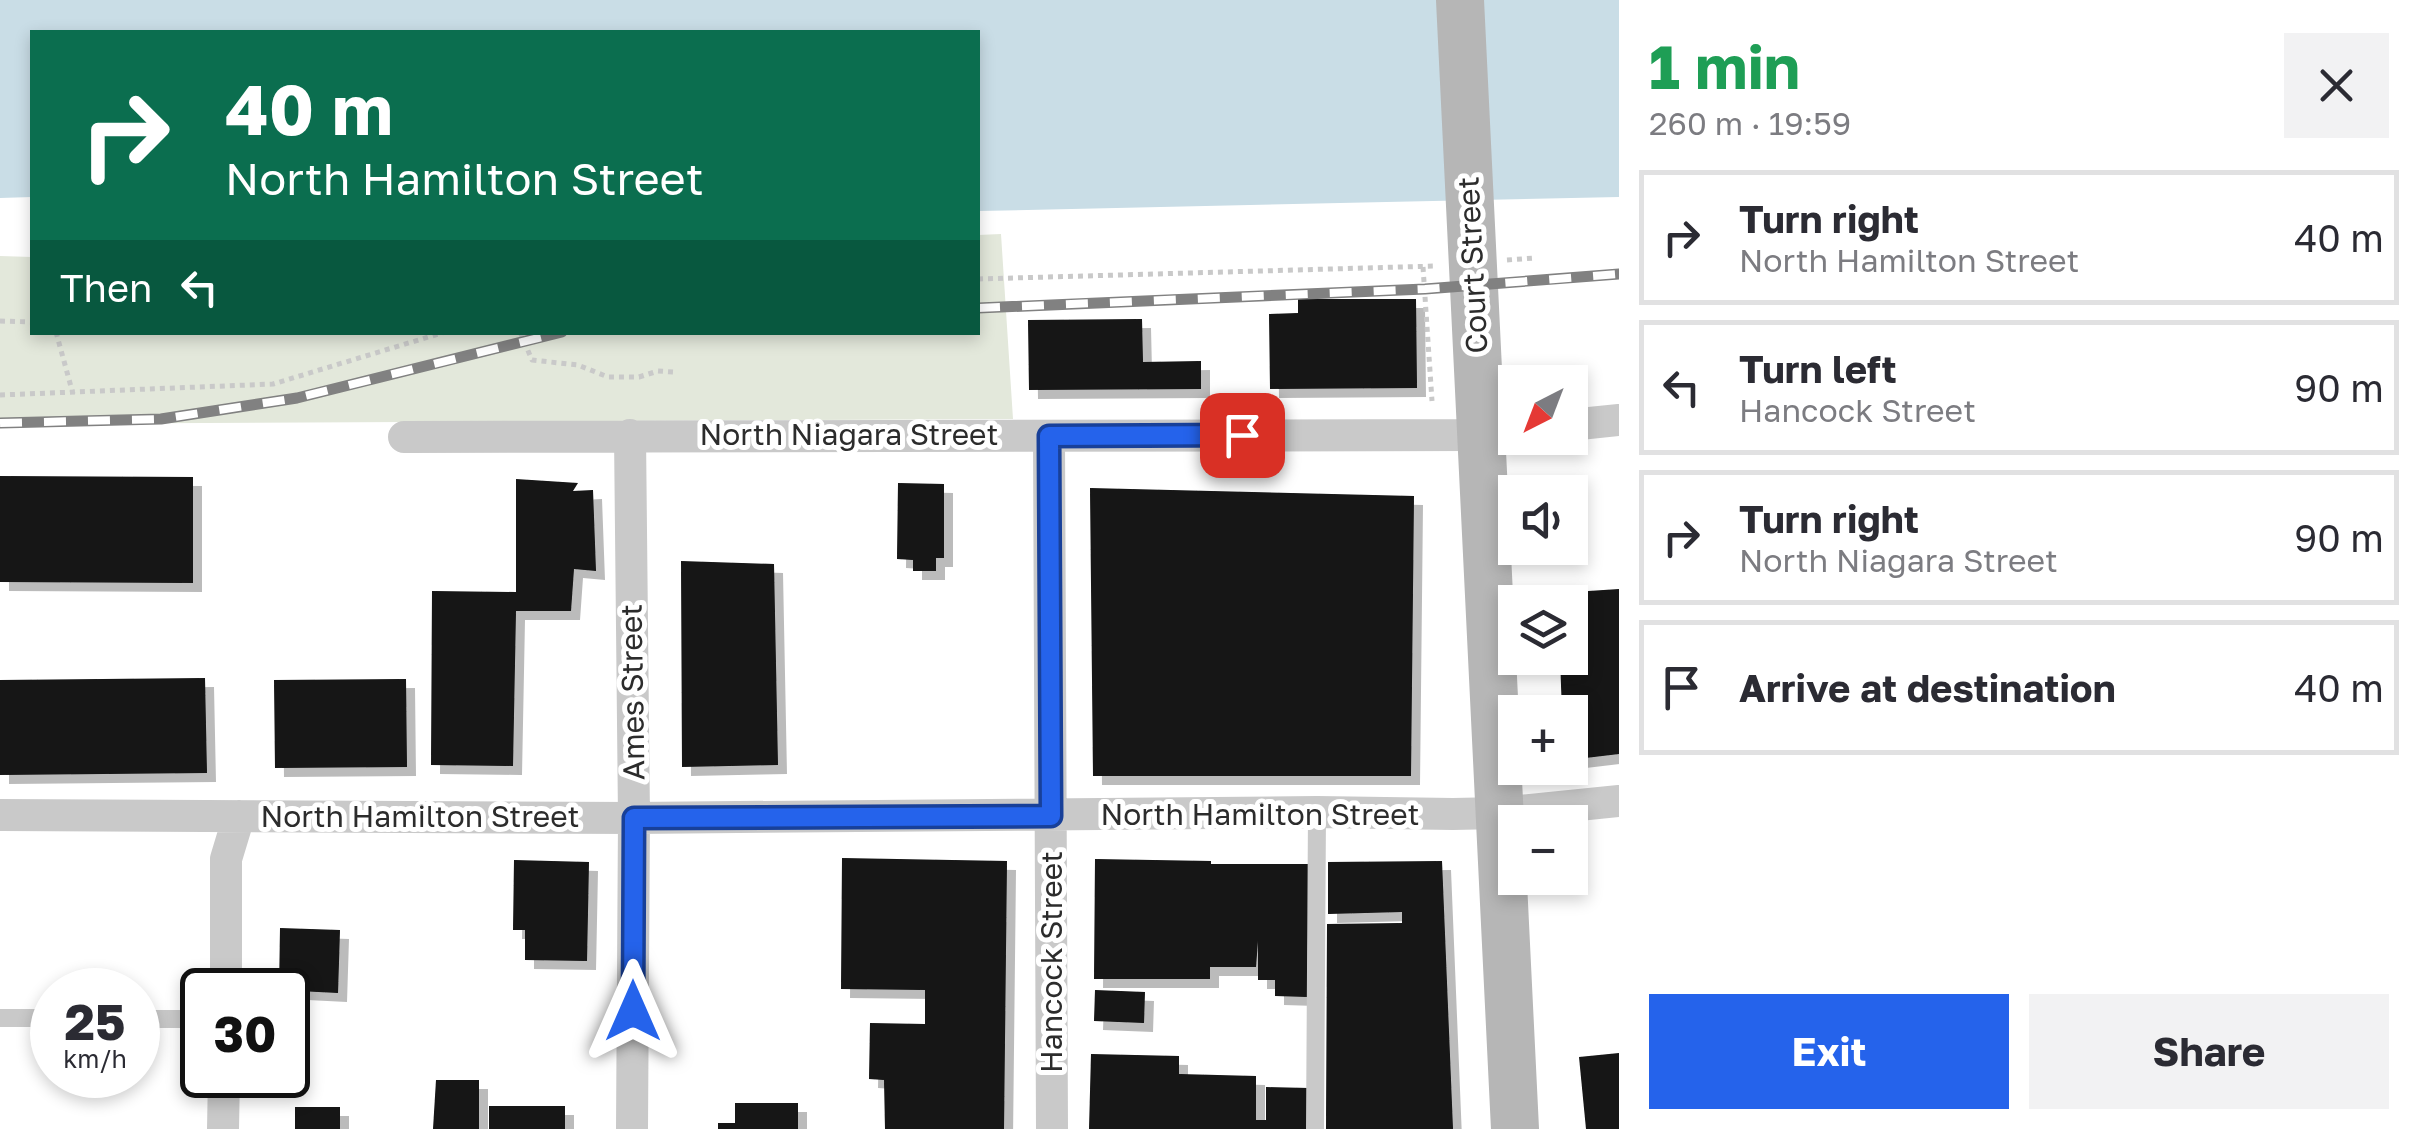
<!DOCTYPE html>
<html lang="en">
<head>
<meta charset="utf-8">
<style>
  :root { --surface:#fff; --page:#f2f2f3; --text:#2b2b33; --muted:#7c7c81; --line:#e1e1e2; --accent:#2563eb }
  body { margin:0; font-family:"Golos Text",sans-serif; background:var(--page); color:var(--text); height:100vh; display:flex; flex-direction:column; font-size:38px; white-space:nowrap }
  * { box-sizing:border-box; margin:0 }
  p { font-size:32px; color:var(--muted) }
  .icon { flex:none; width:55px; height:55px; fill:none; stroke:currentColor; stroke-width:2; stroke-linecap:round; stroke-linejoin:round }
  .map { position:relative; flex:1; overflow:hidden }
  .drawer { display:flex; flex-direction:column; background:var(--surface); width:800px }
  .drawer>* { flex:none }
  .hud { position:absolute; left:30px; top:30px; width:950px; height:305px; border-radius:0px; box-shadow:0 5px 15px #0003; background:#0b6e4f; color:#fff; overflow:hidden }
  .needle { width:65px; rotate:222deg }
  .tools { position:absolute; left:1498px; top:365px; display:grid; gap:20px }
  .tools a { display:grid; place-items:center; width:90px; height:90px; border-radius:0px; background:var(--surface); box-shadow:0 5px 15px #0003; font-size:50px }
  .speed { position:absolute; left:30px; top:968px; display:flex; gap:20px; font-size:50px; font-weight:700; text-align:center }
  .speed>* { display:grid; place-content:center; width:130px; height:130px; border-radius:50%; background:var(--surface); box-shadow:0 5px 15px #0003; line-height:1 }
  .speed small { font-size:25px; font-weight:400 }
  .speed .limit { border:5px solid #111; border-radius:15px; background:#fff; color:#111 }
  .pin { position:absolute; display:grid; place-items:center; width:85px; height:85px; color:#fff; margin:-42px; border-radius:20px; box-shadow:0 5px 15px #0006 }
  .me { position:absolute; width:110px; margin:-55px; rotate:0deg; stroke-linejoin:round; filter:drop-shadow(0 0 8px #0008) }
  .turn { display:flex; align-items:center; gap:35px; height:210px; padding:0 30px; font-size:45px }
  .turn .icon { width:130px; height:130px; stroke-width:2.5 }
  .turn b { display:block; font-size:70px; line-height:85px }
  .then { display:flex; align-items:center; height:95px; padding:0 30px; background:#0003; gap:20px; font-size:38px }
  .round { display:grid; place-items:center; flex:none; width:105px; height:105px; border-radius:0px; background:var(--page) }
  .headline { display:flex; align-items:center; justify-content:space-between; height:170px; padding:0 30px }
  h1 { font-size:60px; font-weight:700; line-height:75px; color:#1e9e55 }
  .cta { display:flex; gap:20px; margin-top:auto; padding:20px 30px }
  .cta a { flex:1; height:115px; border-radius:0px; background:var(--accent); color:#fff; font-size:40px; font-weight:700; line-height:115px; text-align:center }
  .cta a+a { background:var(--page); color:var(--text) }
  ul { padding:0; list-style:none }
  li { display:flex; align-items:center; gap:30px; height:135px; margin:0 20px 15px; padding:0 10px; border:5px solid var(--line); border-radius:0px }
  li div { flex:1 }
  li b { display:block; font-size:38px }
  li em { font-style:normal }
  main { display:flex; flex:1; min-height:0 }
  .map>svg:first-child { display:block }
</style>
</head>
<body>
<main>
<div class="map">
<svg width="1619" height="1129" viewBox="0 0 1619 1129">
  <defs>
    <filter id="shadow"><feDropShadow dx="9" dy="9" stdDeviation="0" flood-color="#0004"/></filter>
  </defs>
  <rect width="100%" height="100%" fill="#fff"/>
  <!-- green -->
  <path fill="#e3e8db" d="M1001,234L1013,419L0,424V256L32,257V332H978V235Z"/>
  <!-- water -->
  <path fill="#c9dde6" d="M0,0H1619V197L978,211V32H32V197L0,198Z"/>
  <!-- building -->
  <path fill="#131313" filter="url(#shadow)" d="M1298,299H1416L1417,388L1270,389L1269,314L1298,313Z
    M1142,319L1143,362L1201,361V389L1029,390L1028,320Z
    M0,476L193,477V583L0,582Z
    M516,479L578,483L573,491L593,490L596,571L574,569L571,611H516L513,766L431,765L432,591L516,592Z
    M898,483L944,484V558H936V571H913V560L897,559Z
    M1090,488L1414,496L1411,776H1093Z
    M681,561L774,564L778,765L682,767Z
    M1619,589V754L1577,759L1570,753V712H1562L1560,658H1570V602H1559L1558,593Z
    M205,678L207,773L0,775V680Z
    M406,679L407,767L275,768L274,680Z
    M842,858L1007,861L1004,1129H885L884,1080L869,1079L870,1023L925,1024V990L841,989Z
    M1095,859L1211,861V864H1309L1307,997L1275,996V980H1258V941L1256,967H1210V979H1094Z
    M514,860L589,862L587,961L525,960V930H513Z
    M1442,861L1453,1129H1326L1327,924L1402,923V912L1328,914V862Z
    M280,928L340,930L338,993L279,990Z
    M1095,990L1145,992L1144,1023L1094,1021Z
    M1619,1053V1129H1586L1579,1057Z
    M1091,1054L1179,1056V1074L1256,1076V1120H1266V1087L1309,1088V1129H1089Z
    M436,1080H479V1129H433Z
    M735,1103H798V1129H718V1123H735Z
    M489,1106H565V1129H489Z
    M295,1107H340V1129H295Z"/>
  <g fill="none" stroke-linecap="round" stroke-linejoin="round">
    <!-- path -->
    <path stroke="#c9c9c9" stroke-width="5" stroke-dasharray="5 5" stroke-linecap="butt" d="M1507,260L1534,258
      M1423,267L1432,401
      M978,279L1436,266
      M0,321L32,322
      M56,332L73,394
      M520,332L532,360L578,365L608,377H639L658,371L673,372
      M0,395L273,384L445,332"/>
    <!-- service -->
    <path stroke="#c9c9c9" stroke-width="18" d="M0,1018H52
      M138,1019H202
      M1315,1129L1317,812"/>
    <!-- minor -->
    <path stroke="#c9c9c9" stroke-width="32" d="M1570,425L1619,420
      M630,435L634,818L632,1129
      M1049,436L1052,1129
      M404,437L1474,435L1515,430
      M0,815L634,818L1317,812L1453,814L1500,813L1619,801
      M226,990V859L239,816
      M223,1129L224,1075"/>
    <!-- secondary -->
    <path stroke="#b6b6b6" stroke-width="48" d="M1460,0L1515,1129"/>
    <!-- rail casing -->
    <g stroke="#818181" stroke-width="11">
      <path id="rail" d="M978,308L1425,289L1619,274
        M0,423L161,419L297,398L562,332"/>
    </g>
    <!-- rail -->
    <use href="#rail" stroke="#fff" stroke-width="8" stroke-dasharray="22" stroke-linecap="butt"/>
  </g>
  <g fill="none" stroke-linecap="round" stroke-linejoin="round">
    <!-- route casing -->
    <g stroke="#184099" stroke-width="25">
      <path id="route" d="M633,1011L634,818L1051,816L1049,436L1242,435"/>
    </g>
    <!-- route -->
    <use href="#route" stroke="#2563eb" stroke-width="18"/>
  </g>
  <g text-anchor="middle" stroke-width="10" stroke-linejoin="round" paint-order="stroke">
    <!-- street labels -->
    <g font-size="30" fill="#2c2c2c" stroke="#fff">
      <text transform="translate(1473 265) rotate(-93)" y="10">Court Street</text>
      <text x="849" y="445">North Niagara Street</text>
      <text transform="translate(633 692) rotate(-91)" y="10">Ames Street</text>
      <text x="1260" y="825">North Hamilton Street</text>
      <text x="420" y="827">North Hamilton Street</text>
      <text transform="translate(1052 962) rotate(-90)" y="10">Hancock Street</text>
    </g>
  </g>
</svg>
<div class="tools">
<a><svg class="needle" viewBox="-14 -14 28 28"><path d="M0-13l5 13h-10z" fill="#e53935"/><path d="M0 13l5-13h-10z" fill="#7c7c81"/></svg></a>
<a><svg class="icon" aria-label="sound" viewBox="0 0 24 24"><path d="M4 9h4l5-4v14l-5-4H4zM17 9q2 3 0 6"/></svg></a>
<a><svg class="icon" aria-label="layers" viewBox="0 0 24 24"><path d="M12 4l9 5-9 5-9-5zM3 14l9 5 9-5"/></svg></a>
<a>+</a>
<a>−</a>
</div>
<div class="speed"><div>25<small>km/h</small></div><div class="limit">30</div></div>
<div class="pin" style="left:1242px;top:435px;background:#d93025"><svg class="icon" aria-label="arrive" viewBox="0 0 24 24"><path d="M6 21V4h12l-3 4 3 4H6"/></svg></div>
<svg class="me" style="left:633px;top:1011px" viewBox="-20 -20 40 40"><path d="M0-17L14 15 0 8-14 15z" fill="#2563eb" stroke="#fff" stroke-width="4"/></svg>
<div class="hud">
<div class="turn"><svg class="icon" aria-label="right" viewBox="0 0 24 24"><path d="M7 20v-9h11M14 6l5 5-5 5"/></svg><div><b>40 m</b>North Hamilton Street</div></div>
<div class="then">Then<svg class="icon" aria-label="left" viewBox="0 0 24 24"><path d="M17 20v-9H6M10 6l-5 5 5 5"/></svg></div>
</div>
</div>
<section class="drawer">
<div class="headline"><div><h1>1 min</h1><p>260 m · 19:59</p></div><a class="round"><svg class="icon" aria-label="close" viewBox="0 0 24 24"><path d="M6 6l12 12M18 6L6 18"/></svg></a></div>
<ul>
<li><svg class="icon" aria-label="right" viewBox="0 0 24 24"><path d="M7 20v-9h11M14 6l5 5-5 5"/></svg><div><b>Turn right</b><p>North Hamilton Street</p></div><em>40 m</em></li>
<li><svg class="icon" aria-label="left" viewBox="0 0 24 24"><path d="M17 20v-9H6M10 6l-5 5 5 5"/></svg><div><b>Turn left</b><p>Hancock Street</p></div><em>90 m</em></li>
<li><svg class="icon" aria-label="right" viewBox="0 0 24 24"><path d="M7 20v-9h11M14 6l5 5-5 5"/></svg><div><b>Turn right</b><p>North Niagara Street</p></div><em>90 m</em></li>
<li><svg class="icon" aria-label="arrive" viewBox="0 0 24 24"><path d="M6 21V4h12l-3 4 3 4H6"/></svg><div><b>Arrive at destination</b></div><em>40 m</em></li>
</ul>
<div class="cta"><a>Exit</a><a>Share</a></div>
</section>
</main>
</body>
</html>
